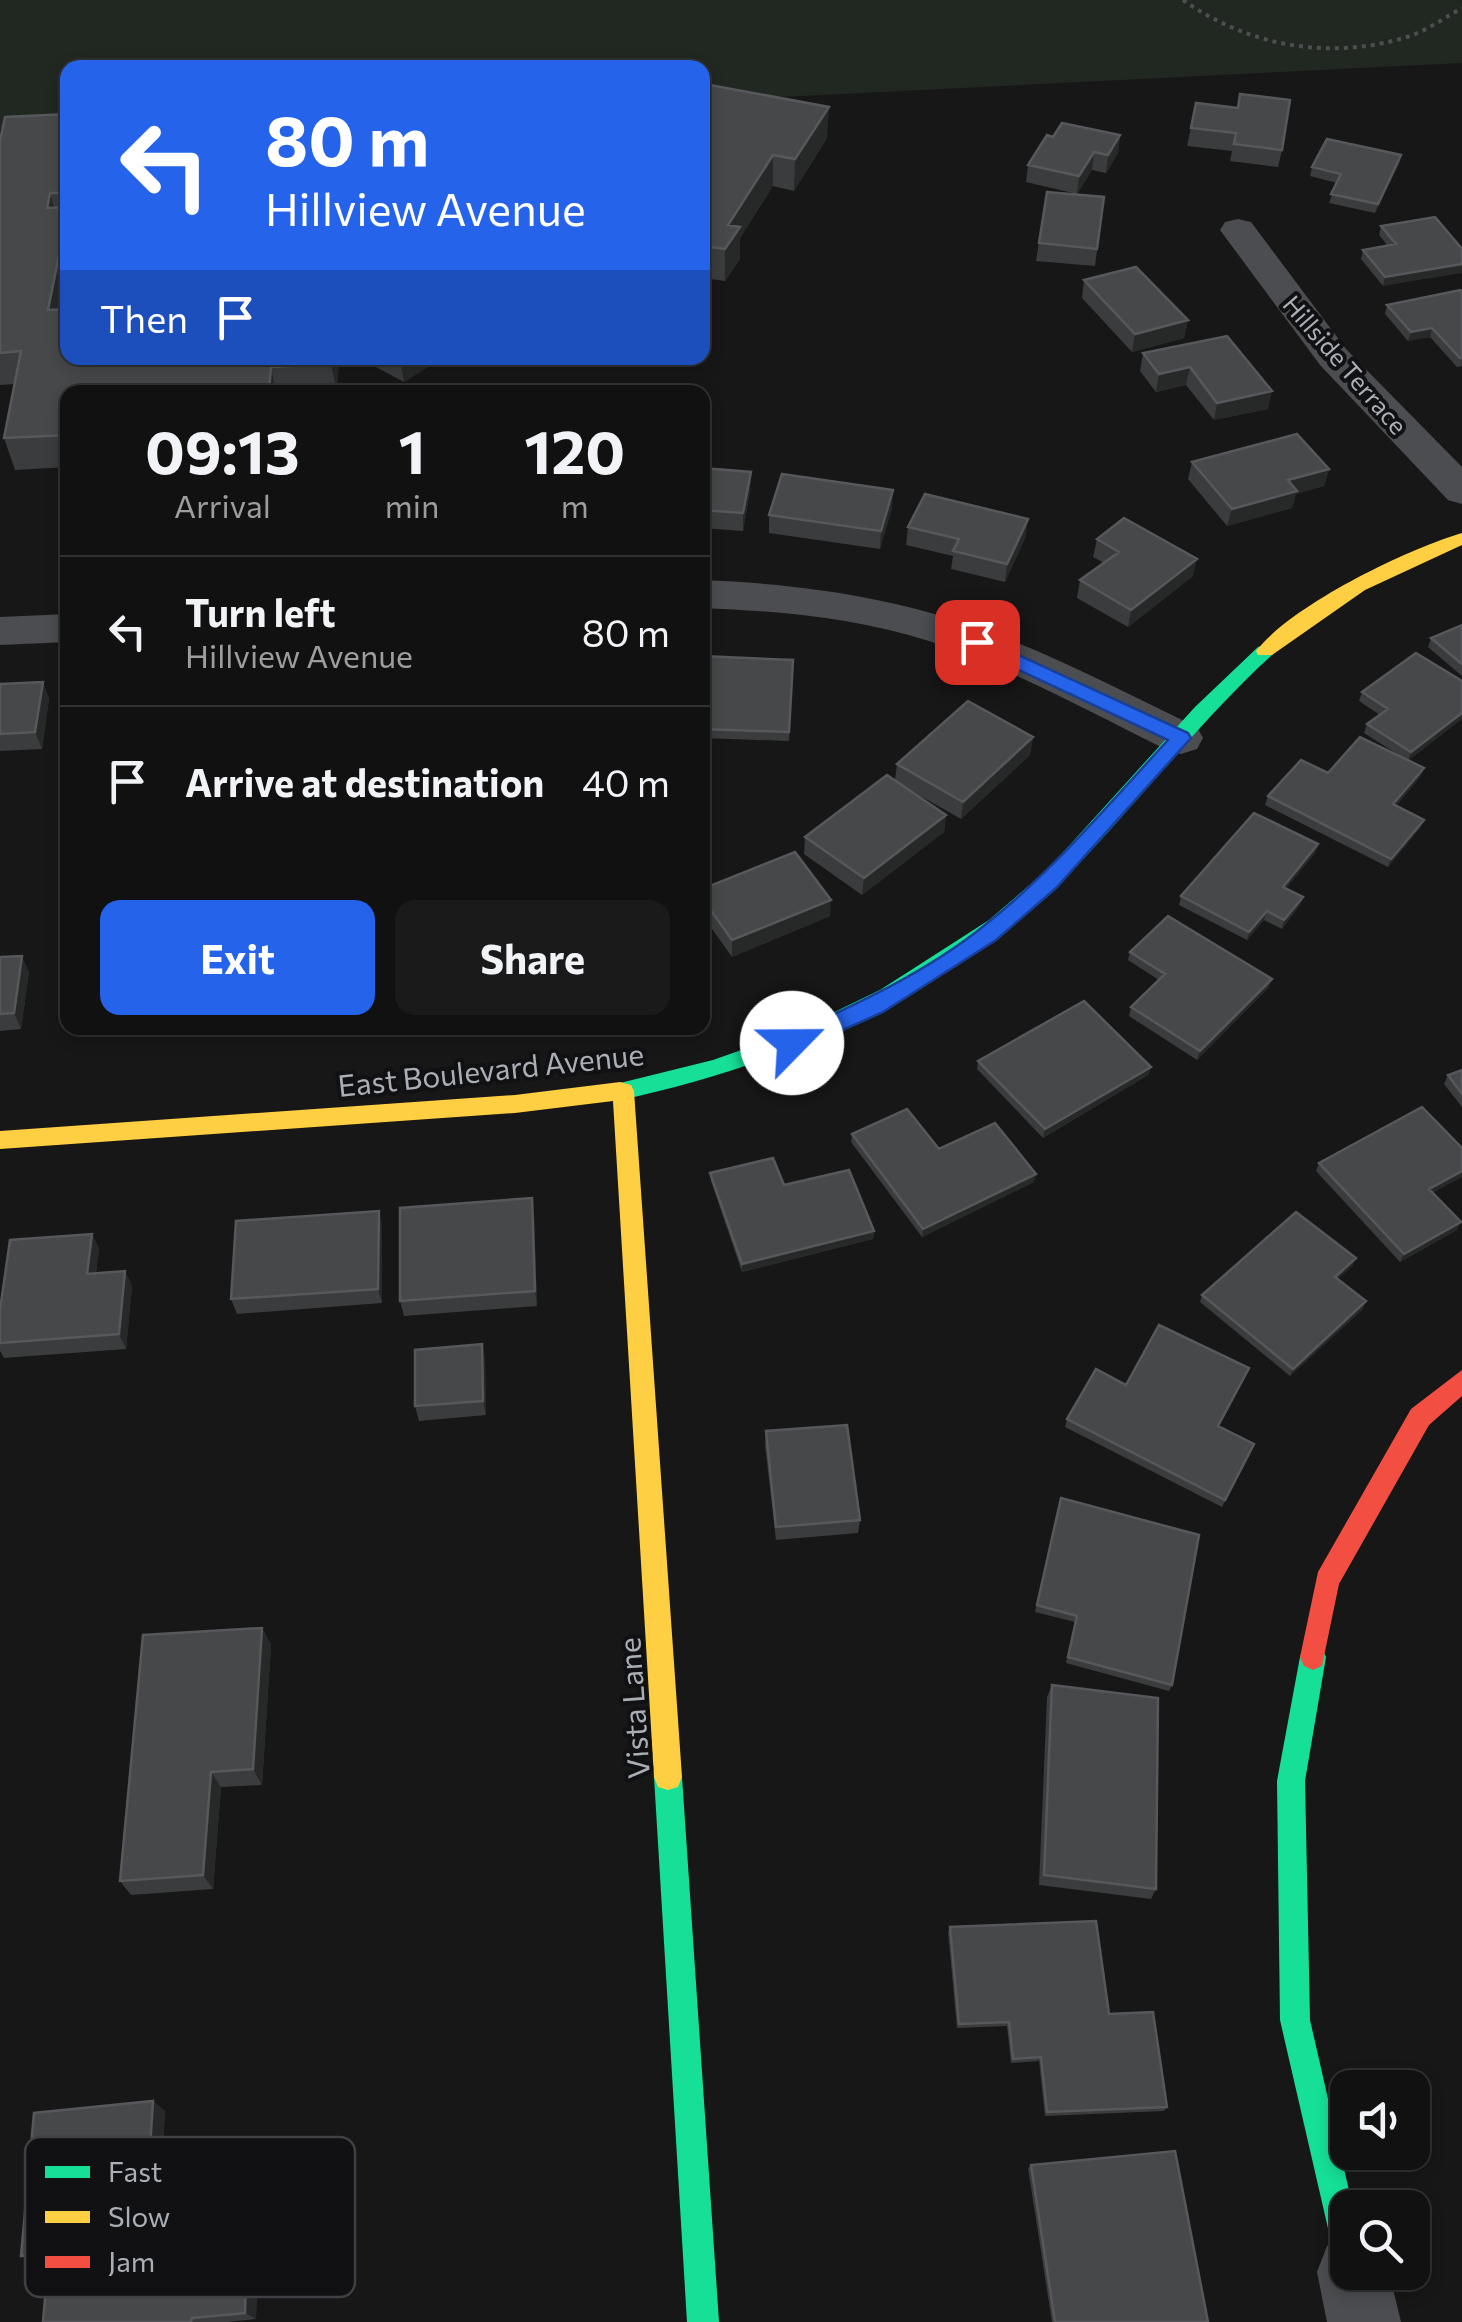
<!DOCTYPE html>
<html lang="en">
<head>
<meta charset="utf-8">
<style>
  :root { --surface:#111; --page:#1a1a1a; --text:#f1f3f6; --muted:#9c9d9f; --line:#303131; --accent:#2563eb }
  body { margin:0; font-family:Commissioner,sans-serif; background:var(--page); color:var(--text); height:100vh; display:flex; flex-direction:column; font-size:38px; white-space:nowrap }
  * { box-sizing:border-box; margin:0 }
  p { font-size:32px; color:var(--muted) }
  .icon { flex:none; width:55px; height:55px; fill:none; stroke:currentColor; stroke-width:2; stroke-linecap:round; stroke-linejoin:round }
  .map { position:relative; flex:1; overflow:hidden }
  .side { position:absolute; left:60px; top:385px; width:650px; height:650px; display:flex; flex-direction:column; background:var(--surface); border-radius:20px; box-shadow:0 5px 15px #0003,0 0 0 2px var(--line) }
  .side>* { flex:none }
  .banner { position:absolute; left:60px; top:60px; width:650px; height:305px; border-radius:20px; box-shadow:0 5px 15px #0003,0 0 0 2px var(--line); background:#2563eb; color:#fff; overflow:hidden }
  .controls { position:absolute; left:1330px; top:2070px; display:grid; gap:20px }
  .controls a { display:grid; place-items:center; width:100px; height:100px; border-radius:20px; background:var(--surface); box-shadow:0 5px 15px #0003,0 0 0 2px var(--line); font-size:50px }
  .pin { position:absolute; display:grid; place-items:center; width:85px; height:85px; color:#fff; margin:-42px; border-radius:20px; box-shadow:0 5px 15px #0006 }
  .me { position:absolute; width:110px; margin:-55px; rotate:67deg; stroke-linejoin:round; filter:drop-shadow(0 0 8px #0008) }
  .turn { display:flex; align-items:center; gap:35px; height:210px; padding:0 40px; font-size:45px }
  .turn .icon { width:130px; height:130px; stroke-width:2.5 }
  .turn b { display:block; font-size:70px; line-height:85px }
  .then { display:flex; align-items:center; height:95px; padding:0 40px; background:#0003; gap:20px; font-size:38px }
  .eta { display:flex; justify-content:space-evenly; align-items:center; height:170px; text-align:center }
  .eta b { font-size:60px; font-weight:700; line-height:70px }
  .primary-button { display:flex; gap:20px; margin-top:auto; padding:20px 40px }
  .primary-button a { flex:1; height:115px; border-radius:20px; background:var(--accent); color:#fff; font-size:40px; font-weight:700; line-height:115px; text-align:center }
  .primary-button a+a { background:var(--page); color:var(--text) }
  ul { padding:0; list-style:none }
  li { display:flex; align-items:center; gap:30px; height:150px; padding:0 40px; border-top:2px solid var(--line) }
  li div { flex:1 }
  li b { display:block; font-size:38px }
  li em { font-style:normal }
  .map>svg:first-child { display:block }
</style>
</head>
<body>
<div class="map">
<svg width="1462" height="2322" viewBox="0 0 1462 2322">
  <rect width="100%" height="100%" fill="#171717"/>
  <!-- green -->
  <path fill="#212721" d="M0,0H1462V63L703,101L702,68H68L67,128L0,131Z"/>
  <g fill="none" stroke-linecap="round" stroke-linejoin="round">
    <!-- path -->
    <path stroke="#4d4e50" stroke-width="4" stroke-dasharray="4 5" stroke-linecap="butt" d="M1183,0C1248,46 1329,61 1407,37C1426,31 1444,18 1462,8"/>
    <!-- street -->
    <path fill="#4c4d50" fill-rule="evenodd" d="M1238,219L1251,222L1346,349L1462,467V504L1448,500L1320,365L1220,230L1225,222Z
      M702,580C803,584 901,598 995,634C1064,660 1130,695 1197,727L1203,738L1197,749L1181,754L1165,749C1088,711 1011,668 929,641C856,618 779,611 702,608Z
      M68,614V642L0,645V617Z
      M1348,2238V2272H1389L1401,2322H1327L1317,2272L1327,2246Z"/>
    <!-- fast -->
    <path fill="#16e098" fill-rule="evenodd" d="M1265,645L1274,651L1272,655C1185,734 1118,832 1031,910C1011,929 986,944 963,959C858,1029 744,1074 620,1100L612,1097L609,1091L612,1085L713,1060L795,1031L880,990L989,920L1048,869L1195,707L1258,647Z
      M1313,1644L1322,1648L1326,1657L1305,1781L1310,2020L1353,2208H1348V2265L1337,2261L1333,2250L1280,2020L1277,1781L1300,1657L1304,1648Z
      M668,1764L678,1767L682,1777L719,2322H687L654,1777L658,1767Z"/>
    <!-- slow -->
    <path fill="#ffcf43" fill-rule="evenodd" d="M1462,533V545L1365,590L1272,655H1258L1256,651C1292,605 1405,550 1462,533Z
      M620,1082L631,1085L634,1091L682,1777L678,1787L668,1790L658,1787L654,1777L613,1101L515,1113L0,1149V1131L515,1095Z"/>
    <!-- jam -->
    <path fill="#f24e42" fill-rule="evenodd" d="M1462,1370V1396L1429,1425L1339,1584L1322,1666L1313,1670L1304,1666L1300,1657L1318,1572L1411,1409Z"/>
  </g>
  <!-- wall -->
  <path fill="#3a3c3d" d="M702,92L827,138L794,191L773,186L740,238V259L725,281L711,279Z
    M1196,103L1282,150L1278,167L1230,161L1232,151L1187,146Z
    M68,114V289L64,309L68,358H339L337,392H68V467L15,470L4,438L14,384L0,385V141Z
    M1120,135L1118,153L1106,173L1092,170L1077,194L1026,182L1028,165Z
    M1401,155L1399,164L1375,213L1329,203L1337,183L1310,176L1312,167Z
    M1047,192L1104,197L1095,266L1036,261Z
    M1435,217L1383,286L1361,259L1363,250L1388,246L1379,235L1381,226Z
    M1084,280L1188,320L1184,338L1132,352L1082,298Z
    M1460,290L1462,366L1457,367L1430,337L1408,341L1385,314L1387,305Z
    M1227,336L1268,409L1214,420L1186,385L1156,392L1140,371L1143,353Z
    M359,358H442L404,382Z
    M1192,462L1329,469L1324,486L1296,494L1292,508L1227,526L1188,479Z
    M702,468L751,472L750,490L743,531L702,528Z
    M892,508L880,549L769,533V515Z
    M908,527L1026,536L1005,582L951,569L953,556L906,545Z
    M1097,539L1193,576L1128,627L1077,598L1080,580L1104,563L1093,557Z
    M1462,625V676L1428,647L1431,638Z
    M702,656L793,660L789,741L702,738Z
    M1462,681L1408,760L1424,768L1420,777L1396,806L1424,820L1420,828L1388,867L1265,805L1268,796L1328,773L1405,759L1364,733L1367,724L1380,715L1359,701L1362,692Z
    M43,682L49,699L42,749L0,751V684Z
    M1033,737L1030,755L961,819L903,786L946,815L944,832L862,895L804,854L805,837L895,781L897,764Z
    M1318,844L1315,853L1286,888L1303,897L1300,905L1282,929L1264,920L1247,940L1179,905L1181,896Z
    M702,889L830,916L732,957L702,915Z
    M1130,952L1269,987L1197,1060L1129,1016L1131,1007L1159,980L1128,960Z
    M0,957L29,972L21,1029L0,1031Z
    M82,1028H123L83,1030Z
    M978,1061L1151,1067L1148,1075L1043,1138L977,1069Z
    M1462,1070V1107L1444,1084L1448,1075Z
    M852,1134L939,1149L1034,1182L922,1237L851,1142Z
    M1319,1163L1433,1193L1457,1230L1400,1262L1316,1171Z
    M710,1173L784,1185L874,1231L873,1239L742,1272L711,1181Z
    M534,1214L537,1306L404,1316L400,1301Z
    M382,1226V1303L237,1314L231,1299Z
    M92,1234L99,1249L96,1273L125,1271L132,1286L126,1349L4,1358L0,1351V1310Z
    M1356,1258L1352,1266L1337,1279L1363,1309L1290,1376L1200,1302L1202,1295Z
    M482,1344L485,1359L486,1415L419,1421L415,1406Z
    M1126,1385L1219,1426L1254,1444L1222,1507L1065,1427L1067,1419Z
    M766,1431L860,1520L858,1533L776,1540L765,1445Z
    M1061,1498L1172,1685L1169,1691L1066,1663L1075,1622L1035,1612Z
    M262,1628L271,1645L262,1785L221,1787L213,1889L131,1895L120,1881Z
    M1052,1685L1156,1889L1151,1899L1039,1885L1047,1697Z
    M950,1927L1109,2014L1167,2107L1164,2111L1045,2116L1039,2061L1011,2063L1007,2026L957,2028L948,1932Z
    M153,2101L165,2111L159,2208L249,2199L259,2207L256,2319L227,2322H43L49,2262L36,2263L21,2256Z
    M1031,2165L1208,2322H1052L1028,2168Z"/>
  <!-- shaded-wall -->
  <path fill="#272828" d="M829,107L827,138L794,191L795,159Z
    M1120,135L1118,153L1106,173L1108,155Z
    M1094,152L1092,170L1077,194L1079,176Z
    M773,155V186L740,238V259L725,281V249L728,225Z
    M1401,155L1399,164L1375,213L1378,204Z
    M50,193L59,225L47,208Z
    M711,247V279L702,292V260Z
    M59,255L68,287L58,342L48,310Z
    M1462,264V273L1383,286L1385,277Z
    M1188,320L1184,338L1132,352L1135,334Z
    M1432,328L1430,337L1408,341L1411,332Z
    M332,358H339L337,392L331,364Z
    M400,358H442L404,382Z
    M271,367L276,392H269Z
    M1190,367L1186,385L1156,392L1159,374Z
    M1272,391L1268,409L1214,420L1217,403Z
    M1329,469L1324,486L1296,494L1292,508L1227,526L1232,509L1288,480Z
    M751,472L750,490L743,531V513Z
    M893,490L892,508L880,549L881,531Z
    M1028,519L1026,536L1005,582L1007,564Z
    M1197,559L1193,576L1128,627L1131,610Z
    M43,682L49,699L42,749L35,732Z
    M1462,713V719L1408,761L1411,752Z
    M1033,737L1030,755L961,819L963,802Z
    M1424,768L1420,777L1390,813L1393,804Z
    M946,815L944,832L862,895L864,878Z
    M1424,820L1420,828L1388,867L1391,859Z
    M1318,844L1315,853L1281,895L1283,887Z
    M1303,897L1300,905L1282,929L1284,920Z
    M831,900L830,916L732,957V940Z
    M1267,911L1264,920L1247,940L1249,932Z
    M22,956L29,972L21,1029L14,1013Z
    M1272,979L1269,987L1197,1060L1200,1051Z
    M1151,1067L1148,1075L1043,1138L1045,1129Z
    M1462,1171V1177L1425,1197L1429,1189Z
    M1036,1174L1034,1182L922,1237L923,1229Z
    M532,1198L534,1214L537,1306L535,1291Z
    M379,1211L382,1226V1303L378,1289Z
    M1461,1222L1457,1230L1400,1262L1404,1254Z
    M874,1231L873,1239L742,1272V1264Z
    M92,1234L99,1249L94,1289L87,1274Z
    M1356,1258L1352,1266L1331,1285L1335,1277Z
    M125,1271L132,1286L126,1349L119,1334Z
    M1366,1301L1363,1309L1290,1376L1293,1369Z
    M482,1344L485,1359L486,1415L483,1401Z
    M262,1628L271,1645L262,1785L253,1769Z
    M211,1772L221,1787L213,1889L203,1875Z
    M153,2101L165,2111L158,2218L146,2210Z
    M249,2199L259,2207L256,2319L245,2313Z"/>
  <!-- building -->
  <path fill="#46484a" stroke="#56585b" stroke-width="2.5" d="M710,85L829,107L795,159L773,155L728,225L740,227L725,249L711,247L702,260V92H705Z
    M1240,94L1290,100L1282,150L1234,144L1236,133L1191,128L1196,103L1238,108Z
    M68,114V193H50L47,208L68,207V255H59L48,310L68,309V358H332L331,364L271,367L269,392H68V435L4,438L21,351L0,353V141L5,117Z
    M1062,123L1120,135L1108,155L1094,152L1079,176L1028,165L1047,135L1053,137Z
    M1327,139L1401,155L1378,204L1331,194L1341,174L1312,167Z
    M1047,192L1104,197L1097,249L1039,243Z
    M1435,217L1462,249V264L1385,277L1363,250L1396,244L1381,226Z
    M1136,267L1188,320L1135,334L1084,280Z
    M1460,290L1462,292V358H1460L1432,328L1411,332L1387,305Z
    M1227,336L1272,391L1217,403L1190,367L1159,374L1143,353Z
    M1297,434L1329,469L1288,480L1297,491L1232,509L1192,462Z
    M702,468L751,472L743,513L702,510Z
    M782,474L893,490L881,531L769,515Z
    M925,494L1028,519L1007,564L953,551L959,539L908,527Z
    M1124,518L1197,559L1131,610L1080,580L1119,552L1097,539Z
    M1462,625V664L1431,638Z
    M1416,653L1462,681V713L1411,752L1367,724L1388,709L1362,692Z
    M702,656L793,660L789,732L702,729Z
    M43,682L35,732L0,734V684Z
    M968,701L1033,737L963,802L897,764Z
    M1360,737L1424,768L1393,804L1424,820L1391,859L1268,796L1301,760L1328,773Z
    M887,775L946,815L864,878L805,837Z
    M1254,813L1318,844L1283,887L1303,897L1284,920L1267,911L1249,932L1181,896Z
    M795,852L831,900L732,940L702,898V889Z
    M1168,916L1272,979L1200,1051L1131,1007L1165,974L1130,952Z
    M22,956L14,1013L0,1014V957Z
    M1084,1001L1151,1067L1045,1129L978,1061Z
    M1462,1070V1094L1448,1075Z
    M1422,1107L1462,1148V1171L1429,1189L1461,1222L1404,1254L1319,1163Z
    M907,1109L939,1149L995,1123L1036,1174L923,1229L852,1134Z
    M773,1158L784,1185L849,1170L874,1231L742,1264L710,1173Z
    M532,1198L535,1291L400,1301V1208Z
    M379,1211L378,1289L231,1299L236,1221Z
    M1296,1212L1356,1258L1335,1277L1366,1301L1293,1369L1202,1295Z
    M92,1234L87,1274L125,1271L119,1334L0,1343V1310L10,1240Z
    M1159,1325L1249,1368L1218,1426L1254,1444L1225,1500L1067,1419L1096,1369L1126,1385Z
    M482,1344L483,1401L415,1406V1350Z
    M847,1425L860,1520L776,1527L766,1431Z
    M1061,1498L1199,1535L1172,1685L1068,1657L1077,1616L1037,1605Z
    M262,1628L253,1769L211,1772L203,1875L120,1881L143,1635Z
    M1052,1685L1158,1698L1156,1889L1044,1875Z
    M1096,1921L1109,2014L1153,2012L1167,2107L1047,2112L1041,2057L1013,2059L1009,2022L959,2024L950,1927Z
    M153,2101L146,2210L249,2199L245,2313L192,2318L191,2322H43L49,2253L21,2256L34,2113Z
    M1175,2151L1208,2322H1055L1031,2165Z"/>
  <!-- route -->
  <path fill="#2563eb" stroke="#184099" stroke-width="2.5" d="M977,636L1188,733L1191,738L1056,888L996,940L883,1012L800,1049H784L781,1043L784,1037C853,1006 926,973 985,925C1053,871 1109,804 1168,740L970,647V638Z"/>
  <g text-anchor="middle" stroke-width="8" stroke-linejoin="round" paint-order="stroke">
    <!-- far-street labels -->
    <g font-size="25" fill="#aaafb6" stroke="#111113">
      <text transform="translate(1345 365) rotate(49)" y="9">Hillside Terrace</text>
    </g>
    <!-- street labels -->
    <g font-size="30" fill="#aaafb6" stroke="#111113">
      <text transform="translate(491 1071) rotate(-6)" y="10">East Boulevard Avenue</text>
      <text transform="translate(635 1708) rotate(-94)" y="10">Vista Lane</text>
    </g>
  </g>
  <!-- legend -->
  <rect x="25" y="2137" width="330" height="160" rx="15" fill="#111113" stroke="#3f4044" stroke-width="2.5"/>
  <rect x="45" y="2166" width="45" height="12" fill="#16e098"/>
  <rect x="45" y="2211" width="45" height="12" fill="#ffcf43"/>
  <rect x="45" y="2256" width="45" height="12" fill="#f24e42"/>
  <g font-size="28" fill="#aaafb6">
    <text x="108" y="2182">Fast</text>
    <text x="108" y="2227">Slow</text>
    <text x="108" y="2272">Jam</text>
  </g>
</svg>
<div class="controls">
<a><svg class="icon" aria-label="sound" viewBox="0 0 24 24"><path d="M4 9h4l5-4v14l-5-4H4zM17 9q2 3 0 6"/></svg></a>
<a><svg class="icon" aria-label="search" viewBox="0 0 24 24"><circle cx="10" cy="10" r="6"/><path d="M15 15l6 6"/></svg></a>
</div>
<div class="pin" style="left:977px;top:642px;background:#d93025"><svg class="icon" aria-label="arrive" viewBox="0 0 24 24"><path d="M6 21V4h12l-3 4 3 4H6"/></svg></div>
<svg class="me" style="left:792px;top:1043px" viewBox="-20 -20 40 40"><circle r="19" fill="#fff"/><path d="M0-13L10 11 0 6-10 11z" fill="#2563eb"/></svg>
<div class="banner">
<div class="turn"><svg class="icon" aria-label="left" viewBox="0 0 24 24"><path d="M17 20v-9H6M10 6l-5 5 5 5"/></svg><div><b>80 m</b>Hillview Avenue</div></div>
<div class="then">Then<svg class="icon" aria-label="arrive" viewBox="0 0 24 24"><path d="M6 21V4h12l-3 4 3 4H6"/></svg></div>
</div>
<section class="side">
<div class="eta">
<div><b>09:13</b><p>Arrival</p></div>
<div><b>1</b><p>min</p></div>
<div><b>120</b><p>m</p></div>
</div>
<ul>
<li><svg class="icon" aria-label="left" viewBox="0 0 24 24"><path d="M17 20v-9H6M10 6l-5 5 5 5"/></svg><div><b>Turn left</b><p>Hillview Avenue</p></div><em>80 m</em></li>
<li><svg class="icon" aria-label="arrive" viewBox="0 0 24 24"><path d="M6 21V4h12l-3 4 3 4H6"/></svg><div><b>Arrive at destination</b></div><em>40 m</em></li>
</ul>
<div class="primary-button"><a>Exit</a><a>Share</a></div>
</section>
</div>
</body>
</html>
